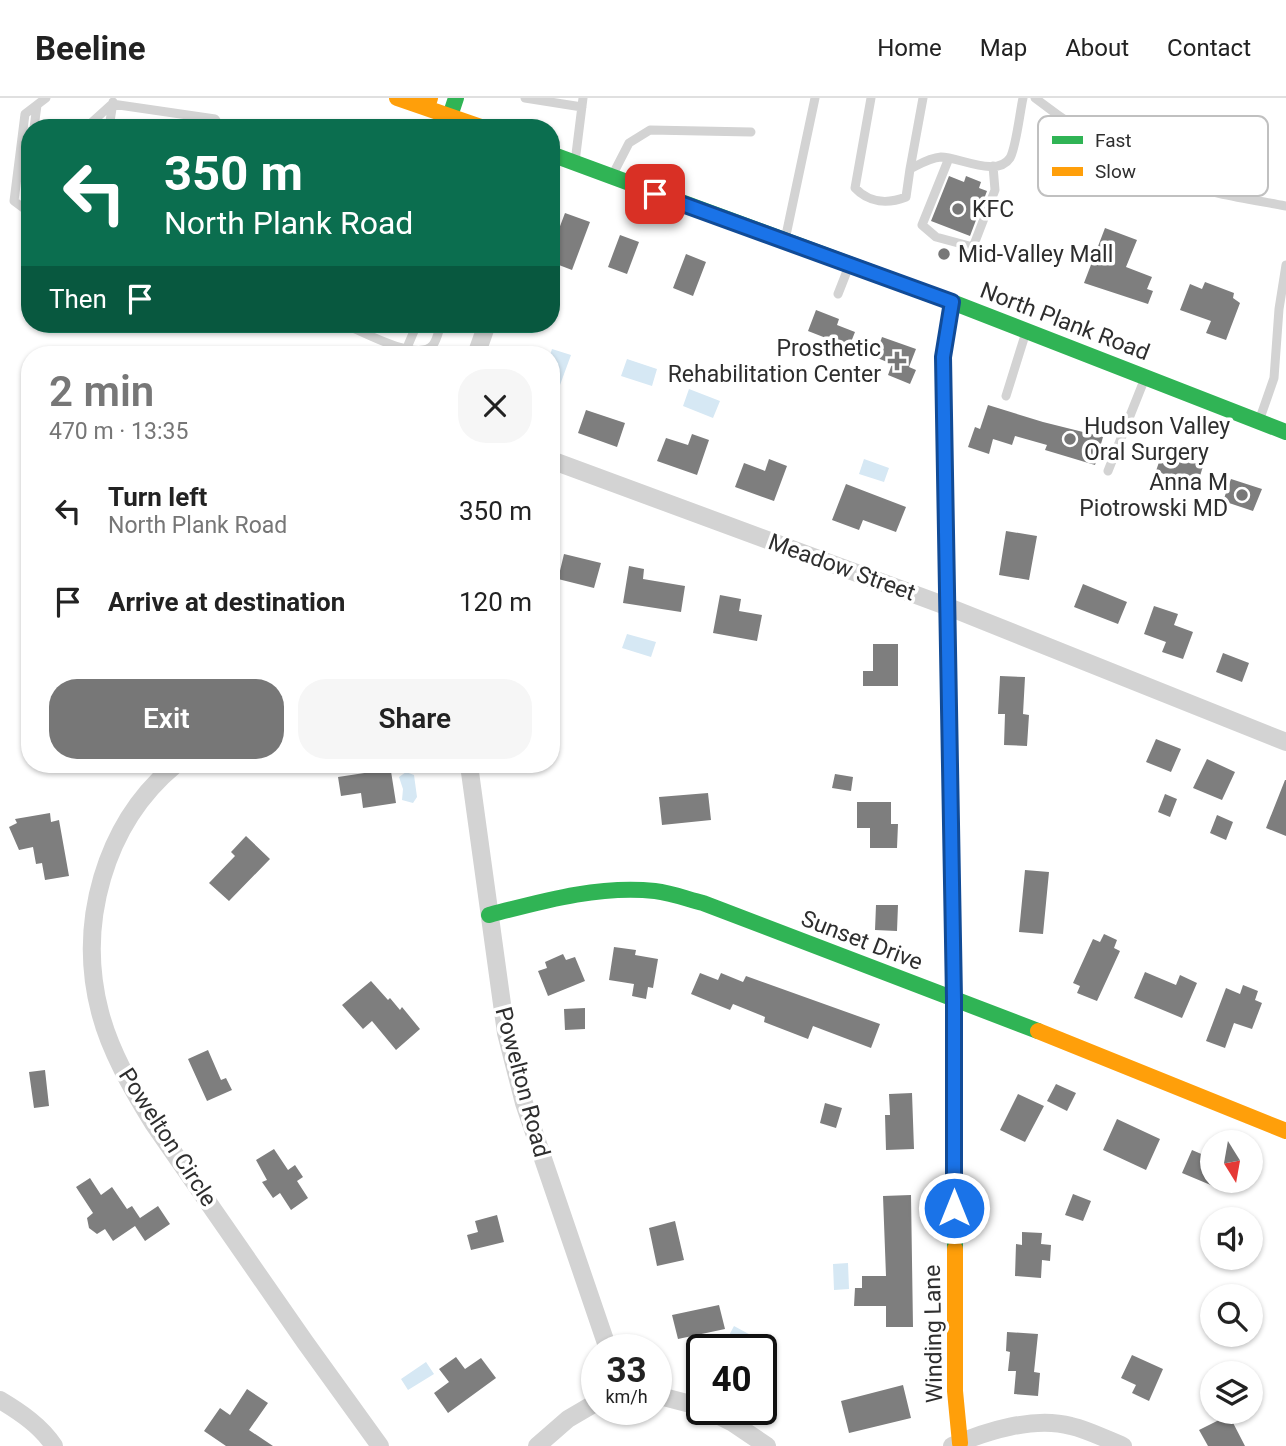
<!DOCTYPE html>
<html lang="en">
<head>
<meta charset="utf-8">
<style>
  :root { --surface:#fff; --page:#f6f6f6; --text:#222; --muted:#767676; --line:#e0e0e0; --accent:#777 }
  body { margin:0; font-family:Roboto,sans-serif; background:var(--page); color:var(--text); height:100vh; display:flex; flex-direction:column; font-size:26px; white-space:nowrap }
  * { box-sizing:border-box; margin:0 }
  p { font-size:23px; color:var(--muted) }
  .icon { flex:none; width:38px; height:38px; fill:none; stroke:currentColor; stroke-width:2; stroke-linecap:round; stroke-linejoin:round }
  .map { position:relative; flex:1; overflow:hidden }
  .drawer { position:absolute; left:21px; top:248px; width:539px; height:427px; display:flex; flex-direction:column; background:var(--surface); border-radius:28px; box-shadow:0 2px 5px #0004 }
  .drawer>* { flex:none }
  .top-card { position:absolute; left:21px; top:21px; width:539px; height:214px; border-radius:28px; box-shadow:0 2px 5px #0004; background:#0b6e4f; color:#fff; overflow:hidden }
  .needle { width:46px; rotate:169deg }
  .tools { position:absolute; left:1200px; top:1032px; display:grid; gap:14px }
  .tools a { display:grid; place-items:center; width:63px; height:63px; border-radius:50%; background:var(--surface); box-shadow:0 2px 5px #0004; font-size:35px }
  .speed { position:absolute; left:581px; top:1236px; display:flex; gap:14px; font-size:35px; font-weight:700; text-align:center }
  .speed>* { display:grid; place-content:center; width:91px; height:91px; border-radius:50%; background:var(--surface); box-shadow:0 2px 5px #0004; line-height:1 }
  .speed small { font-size:18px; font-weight:400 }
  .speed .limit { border:4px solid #111; border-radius:10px; background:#fff; color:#111 }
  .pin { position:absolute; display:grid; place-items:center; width:60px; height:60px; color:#fff; margin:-30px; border-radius:14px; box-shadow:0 4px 10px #0006 }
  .me { position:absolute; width:77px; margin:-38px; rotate:0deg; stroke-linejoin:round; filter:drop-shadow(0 0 5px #0008) }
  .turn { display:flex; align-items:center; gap:24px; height:147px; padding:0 28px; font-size:32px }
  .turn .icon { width:91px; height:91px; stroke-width:2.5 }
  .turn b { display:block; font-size:49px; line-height:60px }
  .then { display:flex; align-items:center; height:66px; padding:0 28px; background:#0003; gap:14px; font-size:26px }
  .round { display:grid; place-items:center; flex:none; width:74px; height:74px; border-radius:28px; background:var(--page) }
  .overview { display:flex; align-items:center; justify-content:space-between; height:119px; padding:0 28px }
  h1 { font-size:42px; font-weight:600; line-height:52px; color:var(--accent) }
  .primary-button { display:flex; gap:14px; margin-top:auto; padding:14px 28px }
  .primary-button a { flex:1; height:80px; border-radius:28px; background:var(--accent); color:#fff; font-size:28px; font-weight:600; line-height:80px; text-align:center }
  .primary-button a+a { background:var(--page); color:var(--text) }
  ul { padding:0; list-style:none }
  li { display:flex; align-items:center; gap:21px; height:91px; padding:0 28px }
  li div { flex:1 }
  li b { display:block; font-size:26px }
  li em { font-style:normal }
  header { display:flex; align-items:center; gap:42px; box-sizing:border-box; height:98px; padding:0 35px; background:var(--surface); border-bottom:2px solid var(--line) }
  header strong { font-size:33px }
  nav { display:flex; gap:38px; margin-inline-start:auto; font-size:24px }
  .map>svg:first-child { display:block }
</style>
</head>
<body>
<header>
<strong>Beeline</strong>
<nav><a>Home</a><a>Map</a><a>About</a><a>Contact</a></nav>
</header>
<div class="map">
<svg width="1286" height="1348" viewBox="0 0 1286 1348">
  <rect width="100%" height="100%" fill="#fff"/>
  <!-- water -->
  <path fill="#d6e8f4" d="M552,251L571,257L560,287L551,283L550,257Z
    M627,261L657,271L652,288L621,278Z
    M689,291L720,303L713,320L683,308Z
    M864,361L889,370L884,384L859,376Z
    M627,536L656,544L651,559L622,550Z
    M406,674L414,677L417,699L413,705L402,702L403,691L399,679Z
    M848,1165L849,1191L834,1192L833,1166Z
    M734,1228L758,1241L752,1251H741L726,1243Z
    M426,1264L434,1276L408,1292L401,1281Z"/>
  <!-- building -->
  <path fill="#7e7e7e" d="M949,78L964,84L966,78L981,84L979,90L987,93L970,138L931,123Z
    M565,115L590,124L572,172L551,164V152Z
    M1105,130L1137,142L1126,169L1152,179L1147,191L1153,193L1148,206L1084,185Z
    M620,137L639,144L627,176L608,169Z
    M686,156L706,164L693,198L673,190Z
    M1205,184L1234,195L1233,200L1240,205L1226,242L1206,235L1211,223L1180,212L1190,186L1202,191Z
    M816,212L839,221L837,227L855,234L849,249L808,233Z
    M882,239L916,251L909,269L916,272L910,286L888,277L892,266L875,259Z
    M988,307L1043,324L1103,339L1095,367L1045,352L1047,347L1015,338L1012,347L993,341L989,356L968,349L975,329L980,331Z
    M586,312L625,325L617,349L578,335Z
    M692,336L709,342L697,377L657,363L666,340L688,347Z
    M1163,352L1204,365L1196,391L1163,380L1164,376L1156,373Z
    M769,361L787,368L774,403L735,389L744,365L765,373Z
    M1231,381L1262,391L1253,413L1223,403Z
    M846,386L906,409L896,434L863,422L859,432L832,422Z
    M1006,433L1037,438L1029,482L999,477Z
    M564,456L601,465L594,490L558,481Z
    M629,468L644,471L643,481L685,488L681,514L623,505Z
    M1083,486L1127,504L1118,526L1074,509Z
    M720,497L741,501L739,513L762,517L757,543L713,535Z
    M1154,508L1178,516L1174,527L1193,534L1183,561L1162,554L1166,544L1144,536Z
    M873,546H898V588H863V573H873Z
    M1223,555L1249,565L1242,584L1216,574Z
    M1000,578L1025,579L1023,616L1029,617L1027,648L1004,647L1005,616H998Z
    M1156,641L1181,651L1171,674L1146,664Z
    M1207,661L1235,674L1222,702L1193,690Z
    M370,667H390L396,705L363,710L361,695L341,698L338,679L371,674Z
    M835,676L853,679L851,693L832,690Z
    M1285,682H1286V738L1266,730Z
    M708,695L711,722L662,727L659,699Z
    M1165,696L1177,701L1170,719L1158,714Z
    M857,704H891V726H898L897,750H870V730H857Z
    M50,715L51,724L59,722L69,778L45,782L42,765L36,766L33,749L19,752L9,729L17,725L15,721Z
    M1217,717L1233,724L1226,742L1210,735Z
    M246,738L270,761L229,803L209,785L235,758L231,754Z
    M1025,772L1049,774L1043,836L1019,834Z
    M876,807H898L897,833L875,832Z
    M1104,836L1117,842L1114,850L1120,853L1097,903L1077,895L1080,888L1073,885L1093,841L1100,844Z
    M614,849L636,852L635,857L658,861L653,890L648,889L646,901L632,898L634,886L609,882Z
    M563,856L566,862L575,859L585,883L548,898L538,873L547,870L545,864Z
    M1145,874L1176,887L1180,877L1197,885L1182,920L1134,900Z
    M700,875L718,882L721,875L743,884L746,878L880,926L871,950L813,928L808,941L764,924L765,919L733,906L730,912L691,896Z
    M371,883L388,902L390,900L400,912L402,909L420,931L396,952L372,923L363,931L342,907Z
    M1243,887L1258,893L1255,902L1262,905L1252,931L1234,925L1225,950L1206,943L1226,890L1240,896Z
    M585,910V931L565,932L564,911Z
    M208,952L221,982L226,980L232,992L207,1003L188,961Z
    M45,972L49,1008L34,1010L29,974Z
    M1056,986L1076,995L1067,1013L1047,1003Z
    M912,995L914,1051L886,1052L885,1017H890L889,996Z
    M1018,996L1044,1008L1025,1044L1000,1032Z
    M825,1005L842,1010L836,1030L820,1025Z
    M1117,1021L1160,1041L1146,1072L1103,1052Z
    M274,1051L288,1072L295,1067L303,1079L297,1083L308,1100L291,1112L280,1095L273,1100L262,1084L267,1082L256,1062Z
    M1192,1052L1213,1061V1088L1182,1075Z
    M90,1080L101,1097L112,1089L127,1111L132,1108L140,1120L158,1108L170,1126L145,1143L135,1128L113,1143L105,1131L97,1136L89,1130L87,1120L93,1115L76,1089Z
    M1073,1096L1091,1103L1083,1123L1065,1117Z
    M911,1097L913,1229H886V1208H854L855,1190H862V1178H886L883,1098Z
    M497,1117L504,1144L471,1152L467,1137L478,1134L475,1123Z
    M675,1123L684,1162L657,1168L649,1130Z
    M1022,1134L1042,1135L1041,1146L1051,1147L1050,1163L1042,1162L1041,1180L1015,1178L1016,1146L1022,1147Z
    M719,1207L725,1231L678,1241L672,1217Z
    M1007,1234L1038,1236L1034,1274L1040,1275L1038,1298L1014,1296L1016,1273H1008L1010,1254L1006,1253Z
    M1132,1257L1163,1271L1149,1303L1132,1295L1136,1287L1121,1280Z
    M456,1259L465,1271L481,1260L496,1280L448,1315L434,1295L449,1284L439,1271Z
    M903,1287L911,1320L849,1335L841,1303Z
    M247,1291L268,1305L249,1332L273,1348H226L204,1333L220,1310L230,1317Z
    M1229,1317L1245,1348H1208L1199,1332Z"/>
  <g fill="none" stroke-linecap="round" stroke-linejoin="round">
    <!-- lane -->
    <path stroke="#d3d3d3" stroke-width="9" d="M525,0L582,9
      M871,0L855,90C869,105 888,106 906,99L910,71C920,66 929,60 941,59C959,59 997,80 1010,60C1016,50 1020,13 1023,0
      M1035,0C1079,34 1124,62 1175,82C1210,96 1249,101 1286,108
      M34,30L37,7
      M91,30V25L112,6L215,21L221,30
      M109,30L113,4
      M30,59L26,91L27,99L30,100
      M949,60L922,127L936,139L973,149L995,92L993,68
      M575,64L583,0
      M910,71L923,0
      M612,78L629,45L650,32L751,34
      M30,115L14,103L25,16L46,0
      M785,142L815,0
      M838,196L849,168
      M344,226C362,233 418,265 433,247C437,242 439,232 441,226
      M406,252L417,226
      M1006,298L1026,234
      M1259,323L1274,280L1279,211L1286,167
      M1108,373L1145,280"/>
    <!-- street -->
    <path stroke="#d3d3d3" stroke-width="18" d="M476,257L487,226
      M551,362L946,508L1286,644
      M175,667C104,726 77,826 100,914C110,953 132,991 153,1025L305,1244L380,1348
      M469,667L506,935L524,1005L608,1251
      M656,1297L702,1309
      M0,1302C20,1314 41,1328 54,1348
      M705,1311L733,1325L767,1348
      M537,1348L568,1321L597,1304
      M952,1348C986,1333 1034,1318 1071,1328C1088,1332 1106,1341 1123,1348"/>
    <!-- fast -->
    <path stroke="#30b455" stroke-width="16" d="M450,18L456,0
      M551,56L952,204L1286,334
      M952,204L943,259L954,901L955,1151
      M489,817C543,803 599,787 655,793C672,795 687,801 703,805L1038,933"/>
    <!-- slow -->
    <path stroke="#ff9f0a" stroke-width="16" d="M397,0L484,30
      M427,10L430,0
      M1038,933L1286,1033
      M955,1151V1293L960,1345"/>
  </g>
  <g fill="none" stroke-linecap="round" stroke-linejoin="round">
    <!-- route casing -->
    <g stroke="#114b97" stroke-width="18">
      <path id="route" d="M655,96L952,204L943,259L954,901V1110"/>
    </g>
    <!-- route -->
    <use href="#route" stroke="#1a73e8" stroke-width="12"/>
  </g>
  <!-- markers -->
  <g fill="#777" stroke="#fff" stroke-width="2.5">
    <circle cx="958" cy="111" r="7"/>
    <circle cx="944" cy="156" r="7"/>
    <path d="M893.5 252.5h7v7h7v7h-7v7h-7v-7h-7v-7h7z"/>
    <circle cx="1070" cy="341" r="7"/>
    <circle cx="1242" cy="397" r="7"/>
  </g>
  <g text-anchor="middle" stroke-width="7" stroke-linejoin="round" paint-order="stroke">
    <!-- poi labels -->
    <g font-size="23" fill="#2e2e2e" stroke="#fff" text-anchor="start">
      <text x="972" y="119">KFC</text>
      <text x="958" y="164">Mid-Valley Mall</text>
      <text x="881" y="258" text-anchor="end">Prosthetic<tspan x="881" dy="26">Rehabilitation Center</tspan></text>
      <text x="1084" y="336">Hudson Valley<tspan x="1084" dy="26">Oral Surgery</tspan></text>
      <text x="1228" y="392" text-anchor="end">Anna M<tspan x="1228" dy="26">Piotrowski MD</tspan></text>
    </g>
    <!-- street labels -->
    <g font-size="23" fill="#2e2e2e" stroke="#fff">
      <text transform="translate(1065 223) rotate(21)" y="8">North Plank Road</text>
      <text transform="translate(842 469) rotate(20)" y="8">Meadow Street</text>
      <text transform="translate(862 842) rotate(21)" y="8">Sunset Drive</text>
      <text transform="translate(523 984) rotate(75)" y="8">Powelton Road</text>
      <text transform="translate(168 1039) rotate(57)" y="8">Powelton Circle</text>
      <text transform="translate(933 1236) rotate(-91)" y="8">Winding Lane</text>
    </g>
  </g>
  <!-- legend -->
  <rect x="1038" y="18" width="230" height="80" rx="10" fill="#fff" stroke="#c0c0c0" stroke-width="2"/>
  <rect x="1052" y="38" width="31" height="8" fill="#30b455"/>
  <rect x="1052" y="69" width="31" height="9" fill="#ff9f0a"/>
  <g font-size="19" fill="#2e2e2e">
    <text x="1095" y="49">Fast</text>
    <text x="1095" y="80">Slow</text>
  </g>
</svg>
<div class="tools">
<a><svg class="needle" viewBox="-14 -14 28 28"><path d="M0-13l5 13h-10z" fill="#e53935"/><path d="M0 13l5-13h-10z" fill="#767676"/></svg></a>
<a><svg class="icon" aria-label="sound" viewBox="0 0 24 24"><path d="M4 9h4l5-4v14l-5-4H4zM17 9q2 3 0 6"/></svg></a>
<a><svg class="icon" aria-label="search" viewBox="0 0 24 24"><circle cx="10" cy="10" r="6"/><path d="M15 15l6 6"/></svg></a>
<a><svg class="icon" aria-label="layers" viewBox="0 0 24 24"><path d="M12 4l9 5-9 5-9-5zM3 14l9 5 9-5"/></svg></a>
</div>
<div class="speed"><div>33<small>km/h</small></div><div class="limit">40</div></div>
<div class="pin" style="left:655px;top:96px;background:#d93025"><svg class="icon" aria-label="arrive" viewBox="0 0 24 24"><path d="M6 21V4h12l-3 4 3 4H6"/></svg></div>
<svg class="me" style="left:954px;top:1110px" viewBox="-20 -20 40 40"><circle r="17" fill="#1a73e8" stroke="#fff" stroke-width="3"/><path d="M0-11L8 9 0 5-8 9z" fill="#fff"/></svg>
<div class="top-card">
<div class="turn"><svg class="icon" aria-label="left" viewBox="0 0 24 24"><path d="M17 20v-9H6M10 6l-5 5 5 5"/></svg><div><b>350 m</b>North Plank Road</div></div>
<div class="then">Then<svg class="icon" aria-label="arrive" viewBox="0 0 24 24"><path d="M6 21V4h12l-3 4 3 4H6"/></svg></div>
</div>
<section class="drawer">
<div class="overview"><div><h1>2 min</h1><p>470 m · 13:35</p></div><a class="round"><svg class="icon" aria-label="close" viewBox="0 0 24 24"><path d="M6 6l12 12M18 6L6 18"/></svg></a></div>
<ul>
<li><svg class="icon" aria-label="left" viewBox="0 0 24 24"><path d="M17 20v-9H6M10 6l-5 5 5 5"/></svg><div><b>Turn left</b><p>North Plank Road</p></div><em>350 m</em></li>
<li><svg class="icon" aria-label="arrive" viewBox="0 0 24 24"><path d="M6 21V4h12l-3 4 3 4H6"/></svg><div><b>Arrive at destination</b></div><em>120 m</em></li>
</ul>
<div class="primary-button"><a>Exit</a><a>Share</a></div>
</section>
</div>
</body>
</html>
